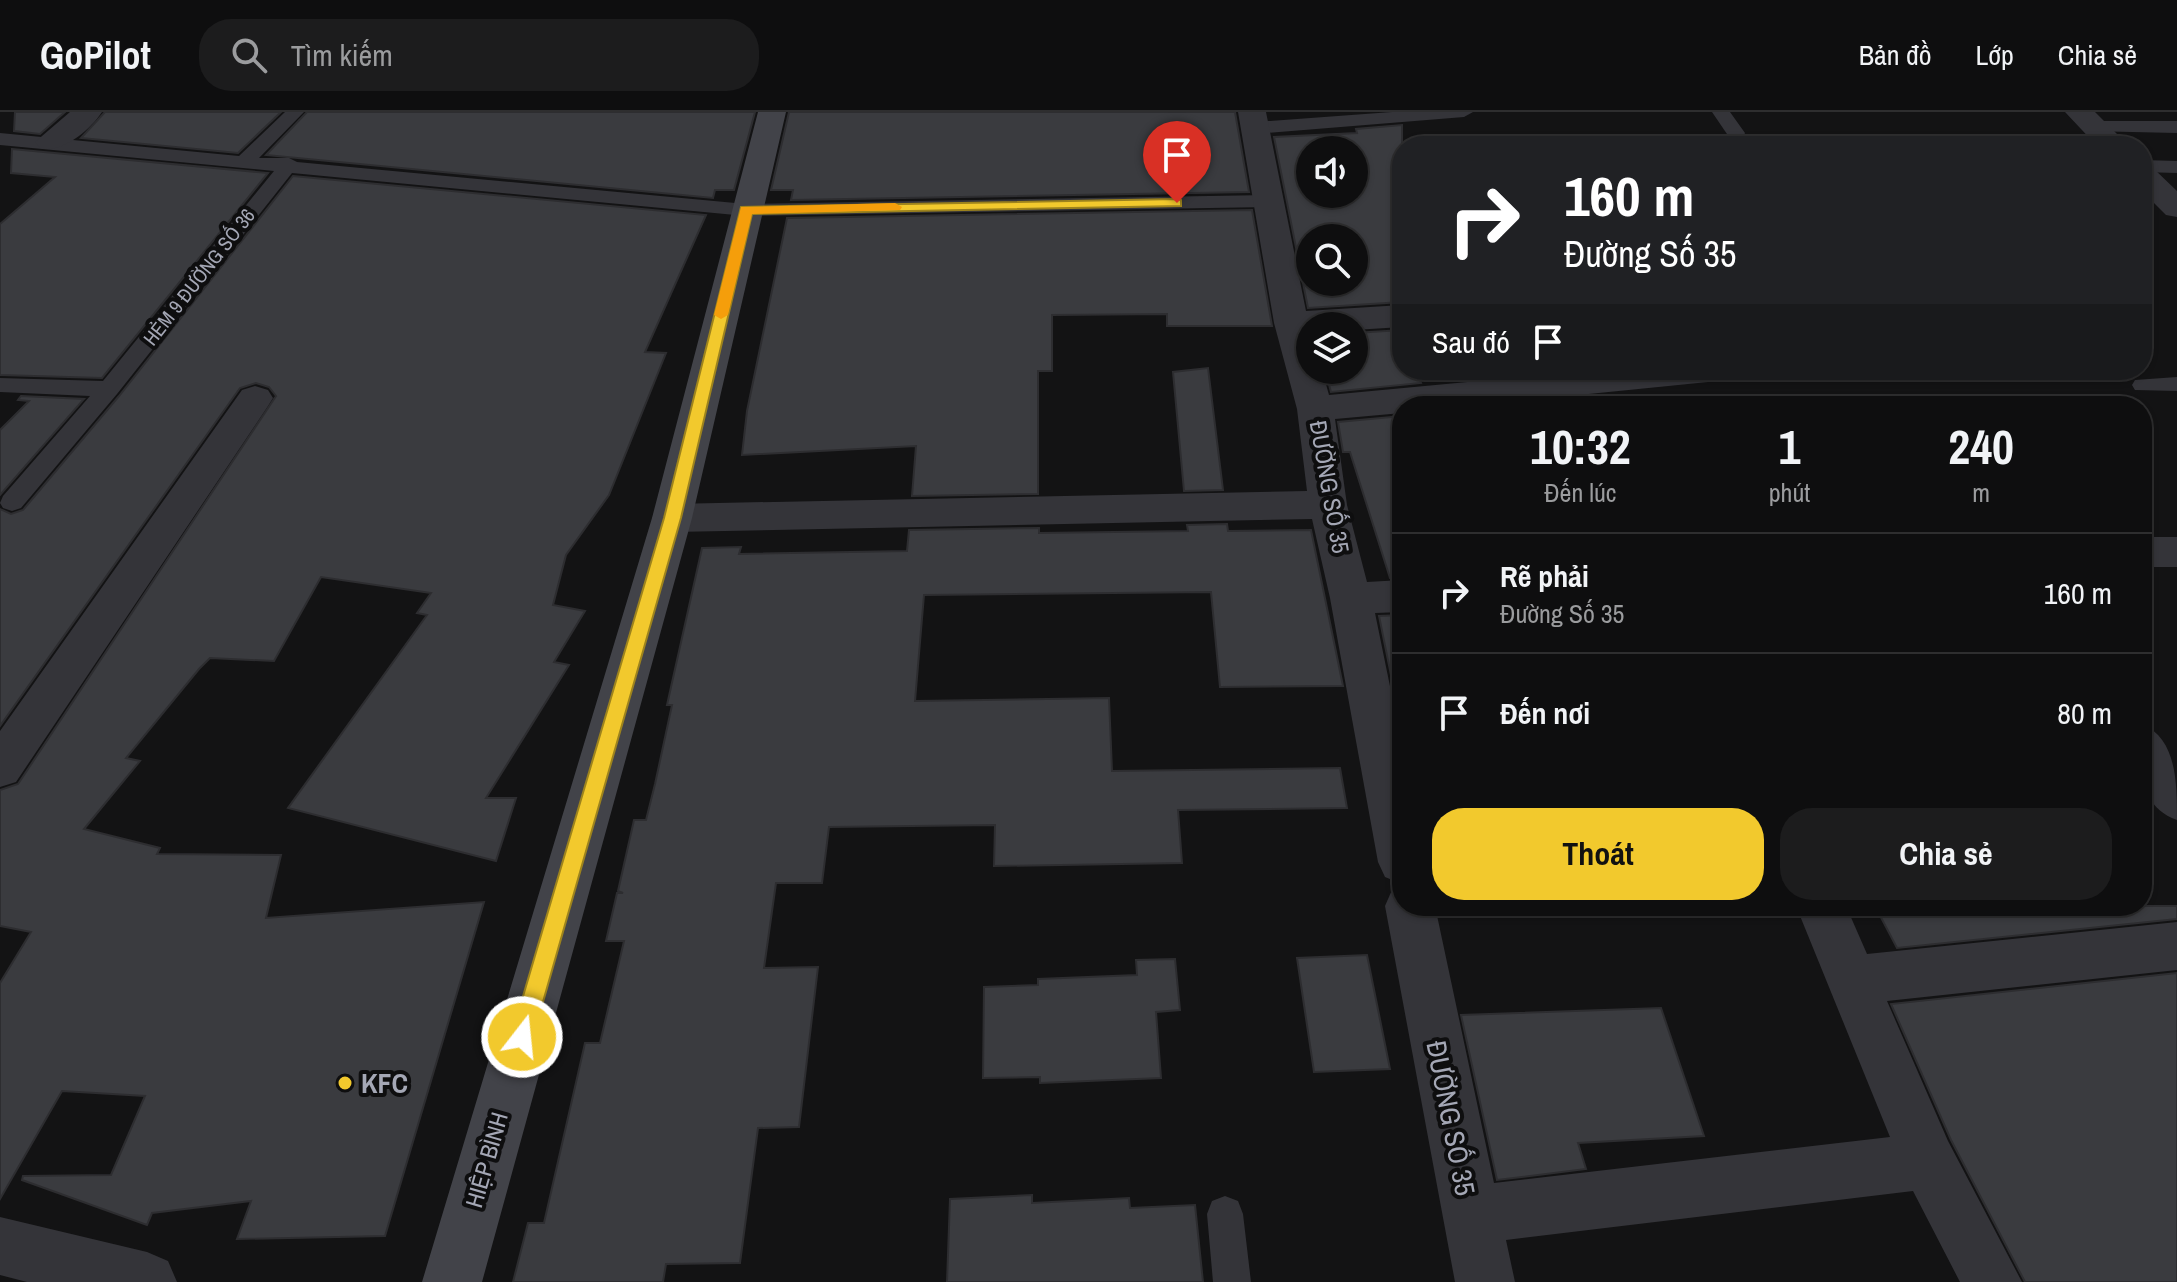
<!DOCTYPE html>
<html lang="vi">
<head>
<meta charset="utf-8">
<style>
  :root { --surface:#0e0e0f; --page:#1c1c1d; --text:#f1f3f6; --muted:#9b9c9e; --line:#2e2e2f; --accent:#f2c92d }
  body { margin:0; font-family:"Archivo Narrow",sans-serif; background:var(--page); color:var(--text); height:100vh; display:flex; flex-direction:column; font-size:30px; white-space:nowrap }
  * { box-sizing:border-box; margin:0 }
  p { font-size:26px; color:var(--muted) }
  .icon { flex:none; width:44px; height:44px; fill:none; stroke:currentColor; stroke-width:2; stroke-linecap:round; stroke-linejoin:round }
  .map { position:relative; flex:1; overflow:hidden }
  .sheet { position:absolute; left:1392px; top:284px; width:760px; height:520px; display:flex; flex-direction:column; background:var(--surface); border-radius:32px; box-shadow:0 2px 6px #0004,0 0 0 2px var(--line) }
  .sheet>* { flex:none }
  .guide { position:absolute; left:1392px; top:24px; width:760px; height:244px; border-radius:32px; box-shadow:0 2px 6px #0004,0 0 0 2px var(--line); background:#202124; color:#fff; overflow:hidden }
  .fabs { position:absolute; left:1296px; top:24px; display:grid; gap:16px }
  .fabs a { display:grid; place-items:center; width:72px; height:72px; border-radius:50%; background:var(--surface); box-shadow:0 2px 6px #0004,0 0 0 2px var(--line); font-size:40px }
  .pin { position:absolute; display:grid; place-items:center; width:68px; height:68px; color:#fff; margin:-82px -34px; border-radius:50% 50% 50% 0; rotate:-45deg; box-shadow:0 0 8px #0007 }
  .pin .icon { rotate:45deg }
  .me { position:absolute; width:88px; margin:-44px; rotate:16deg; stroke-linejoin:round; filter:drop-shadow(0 0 6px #0008) }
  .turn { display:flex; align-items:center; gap:28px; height:168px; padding:0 40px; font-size:36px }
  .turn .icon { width:104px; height:104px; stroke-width:2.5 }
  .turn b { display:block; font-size:56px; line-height:68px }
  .then { display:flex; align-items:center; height:76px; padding:0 40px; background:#0003; gap:16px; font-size:30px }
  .eta { display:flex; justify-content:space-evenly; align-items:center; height:136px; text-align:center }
  .eta b { font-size:48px; font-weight:700; line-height:56px }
  .cta { display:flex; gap:16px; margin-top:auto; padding:16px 40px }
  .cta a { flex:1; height:92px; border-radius:32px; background:var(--accent); color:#111; font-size:32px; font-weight:700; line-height:92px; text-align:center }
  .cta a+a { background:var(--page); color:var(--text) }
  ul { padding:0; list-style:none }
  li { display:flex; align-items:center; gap:24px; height:120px; padding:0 40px; border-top:2px solid var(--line) }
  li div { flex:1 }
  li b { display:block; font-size:30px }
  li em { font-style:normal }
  header { display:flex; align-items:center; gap:48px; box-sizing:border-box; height:112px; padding:0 40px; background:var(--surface); border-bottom:2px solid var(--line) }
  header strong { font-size:38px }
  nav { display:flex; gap:44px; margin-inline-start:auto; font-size:28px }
  .search { width:560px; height:72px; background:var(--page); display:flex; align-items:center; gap:20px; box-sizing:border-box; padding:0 28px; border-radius:32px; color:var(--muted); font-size:30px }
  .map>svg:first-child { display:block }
</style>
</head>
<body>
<header>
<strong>GoPilot</strong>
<div class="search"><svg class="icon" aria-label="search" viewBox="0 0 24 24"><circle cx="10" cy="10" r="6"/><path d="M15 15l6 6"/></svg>Tìm kiếm</div>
<nav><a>Bản đồ</a><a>Lớp</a><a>Chia sẻ</a></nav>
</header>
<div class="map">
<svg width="2177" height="1170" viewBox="0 0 2177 1170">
  <rect width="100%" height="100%" fill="#131314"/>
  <!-- building -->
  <path fill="#3a3b3f" stroke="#2d2d30" stroke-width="2" fill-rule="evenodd" d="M15,0H65L40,22L14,19Z
    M105,0H281L238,41L81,26Z
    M307,0H755L734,78H715L713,86L266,43Z
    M789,0H1235L1249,80L791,88L793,78H771Z
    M1402,13V190L1308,196L1274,25L1357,21L1356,17ZM1310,38H1354V82H1310ZM1310,126H1354V170H1310Z
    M12,37L268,61L102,266L0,263V112L55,65L11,61Z
    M293,64L706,103L645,240L666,241L609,383L566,443L553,493L585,499L554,550L569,553L486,686H516L496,749L288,696L427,503L417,501L431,481L321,465L274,549L210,546L199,557L126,646L140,649L84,717L160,736L157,742L281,743L266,806L484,790L385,1124L237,1127L251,1089L152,1101L147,1113L22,1068L23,1064L111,1063L145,984L62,979L0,1087V871L31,820L0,814V678L18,672L276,284L269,275L256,271L240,276L0,614V397L11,402L23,398L119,284Z
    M1252,98L1272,214H1167V202L1052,203V259H1038V382L912,384L916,334L742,343L747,299L787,106Z
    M1402,218V258H1416L1421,271L1331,280L1325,258H1354V221Z
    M1208,256L1223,378L1184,379L1173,260Z
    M21,284L84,287L0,383V318L29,289L18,288Z
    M1402,304V465L1390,466L1350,340H1343L1338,310Z
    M1227,412L1228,419L1311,418L1343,574L1220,575L1211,480L924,483L915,589L1109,586L1112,659L1340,656L1347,696L1178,698L1182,751L994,754L995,713L829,715L822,771H776L764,856L818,855L799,1015L758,1016L740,1151L666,1152L663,1170H513L528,1111H544L585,931H600L624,829H606L617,781H623L618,779L634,708H646L655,672L672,593H667L702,436L741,435L739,442L907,439L909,418L1039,416V421L1188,419L1187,413Z
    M1402,503V573H1393L1379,504Z
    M1875,794H2177V807L1897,836Z
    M1367,843L1390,957L1314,960L1297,846Z
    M1175,847L1180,898L1156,900L1161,966L1040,971V965L983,966L984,875L1038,873V867L1137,863L1136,848Z
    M2177,861V1170H2025L1951,1028L1891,892Z
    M1661,896L1704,1024L1578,1031L1586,1057L1497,1068L1461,903Z
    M1032,1083V1091L1129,1086L1130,1096L1195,1093L1203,1170H947L950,1087Z"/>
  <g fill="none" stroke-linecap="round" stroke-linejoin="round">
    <!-- lane -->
    <path fill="#343439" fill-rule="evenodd" d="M285,0H304L259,46H289L297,50L746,92L1269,83L1279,89L1269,95L746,104L292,61L117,282L21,396L12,399L3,396L0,391L3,384L90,284L0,280V266L103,269L274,59L0,33V21L239,44Z
      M1392,0H1473L1464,5L1255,22L1246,16L1255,10Z
      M1712,0H1730L1745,21L1743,25H1729Z
      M2094,9H2177V21L2087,19L2085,15L2087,11Z
      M2142,48L2177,49V61L2142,60Z
      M2177,265V279L2135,278L2132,273L2135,268Z
      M1225,1084L1238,1089L1243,1102L1251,1170H1213L1207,1102L1212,1089Z"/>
    <!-- street -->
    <path fill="#343439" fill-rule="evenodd" d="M70,0H102C90,18 62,42 40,36L35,30Z
      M1238,0H1266L1306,199L1402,193V215L1354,218V214H1310V258H1322L1329,283L1597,258H1736L1731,266L1718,269L1469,294H1402V301L1335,307L1347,393L1367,470L1402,468V500L1375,501L1402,633V772L1385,765L1378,750L1330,486L1312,407L672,420L658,416L652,406L658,396L672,392L1307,379L1297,297L1274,211Z
      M2065,0H2095L2129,34H2097Z
      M2142,53L2153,56L2177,79V105L2166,103L2142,79Z
      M255,274L268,278L273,286L268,294L16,670L0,675V619L242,278Z
      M2142,425H2177V455H2142Z
      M2142,612C2177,627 2177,671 2177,708C2135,693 2142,650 2142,612Z
      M1402,774V794H1435L1494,1071L1890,1025L1796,794H1846L1867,842L2177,810V858L1887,889L1948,1029L2022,1170H1960L1913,1079L1506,1128L1515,1170H1455L1385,794L1392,778Z
      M0,1105L147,1140L168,1149L177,1170H27L0,1163Z"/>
    <!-- secondary -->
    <path fill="#424349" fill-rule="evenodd" d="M758,0H786L692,406L482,1170H422L652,406Z"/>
  </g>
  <!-- route -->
  <path fill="#f2c92d" stroke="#9d831d" stroke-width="2" d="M1177,87L1181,88V94L752,102L681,406L533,925L530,933L522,936L514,933L511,925L664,406L741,95Z"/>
  <!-- slow -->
  <path fill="#f59e0b" d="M895,91L902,95L900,98L752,102L728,203L721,207L714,203L741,95Z"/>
  <!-- markers -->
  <circle fill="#f2c92d" stroke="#0e0e0f" stroke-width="3" cx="345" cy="971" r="8"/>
  <g text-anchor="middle" stroke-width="8" stroke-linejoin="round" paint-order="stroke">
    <!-- far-street labels -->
    <g font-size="20" fill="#a4a7b5" stroke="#0e0e0f">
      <text transform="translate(199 165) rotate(-52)" y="7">HẺM 9 ĐƯỜNG SỐ 36</text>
    </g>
    <!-- street labels -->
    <g font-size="24" fill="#a4a7b5" stroke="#0e0e0f">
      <text transform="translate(1329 375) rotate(80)" y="8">ĐƯỜNG SỐ 35</text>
      <text transform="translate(487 1048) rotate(-74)" y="8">HIỆP BÌNH</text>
    </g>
    <!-- near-poi labels -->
    <g font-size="28" font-weight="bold" fill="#a4a7b5" stroke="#0e0e0f" text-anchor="start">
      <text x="361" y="981">KFC</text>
    </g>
    <!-- near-street labels -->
    <g font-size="28" fill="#a4a7b5" stroke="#0e0e0f">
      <text transform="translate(1451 1006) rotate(79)" y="10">ĐƯỜNG SỐ 35</text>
    </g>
  </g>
</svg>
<div class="fabs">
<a><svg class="icon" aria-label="sound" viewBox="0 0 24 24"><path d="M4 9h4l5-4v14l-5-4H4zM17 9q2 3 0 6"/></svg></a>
<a><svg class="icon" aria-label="search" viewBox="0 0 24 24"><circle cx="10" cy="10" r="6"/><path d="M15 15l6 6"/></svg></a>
<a><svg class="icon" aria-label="layers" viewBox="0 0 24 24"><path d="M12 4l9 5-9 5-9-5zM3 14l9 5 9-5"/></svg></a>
</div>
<div class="pin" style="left:1177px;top:91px;background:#d93025"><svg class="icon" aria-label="arrive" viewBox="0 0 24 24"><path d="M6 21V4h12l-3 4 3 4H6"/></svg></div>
<svg class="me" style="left:522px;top:925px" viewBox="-20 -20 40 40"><circle r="17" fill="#f2c92d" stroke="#fff" stroke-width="3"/><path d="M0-11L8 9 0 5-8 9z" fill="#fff"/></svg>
<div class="guide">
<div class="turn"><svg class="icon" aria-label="right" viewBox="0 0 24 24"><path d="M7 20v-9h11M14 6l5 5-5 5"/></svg><div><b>160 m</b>Đường Số 35</div></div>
<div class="then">Sau đó<svg class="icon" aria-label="arrive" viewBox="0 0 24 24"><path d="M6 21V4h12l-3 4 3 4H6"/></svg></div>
</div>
<section class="sheet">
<div class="eta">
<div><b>10:32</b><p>Đến lúc</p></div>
<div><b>1</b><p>phút</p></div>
<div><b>240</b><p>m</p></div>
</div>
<ul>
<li><svg class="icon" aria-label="right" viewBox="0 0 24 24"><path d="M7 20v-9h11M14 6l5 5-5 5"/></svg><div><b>Rẽ phải</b><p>Đường Số 35</p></div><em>160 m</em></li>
<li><svg class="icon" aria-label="arrive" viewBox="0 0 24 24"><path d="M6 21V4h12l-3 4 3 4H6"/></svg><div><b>Đến nơi</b></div><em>80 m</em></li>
</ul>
<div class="cta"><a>Thoát</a><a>Chia sẻ</a></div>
</section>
</div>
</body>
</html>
